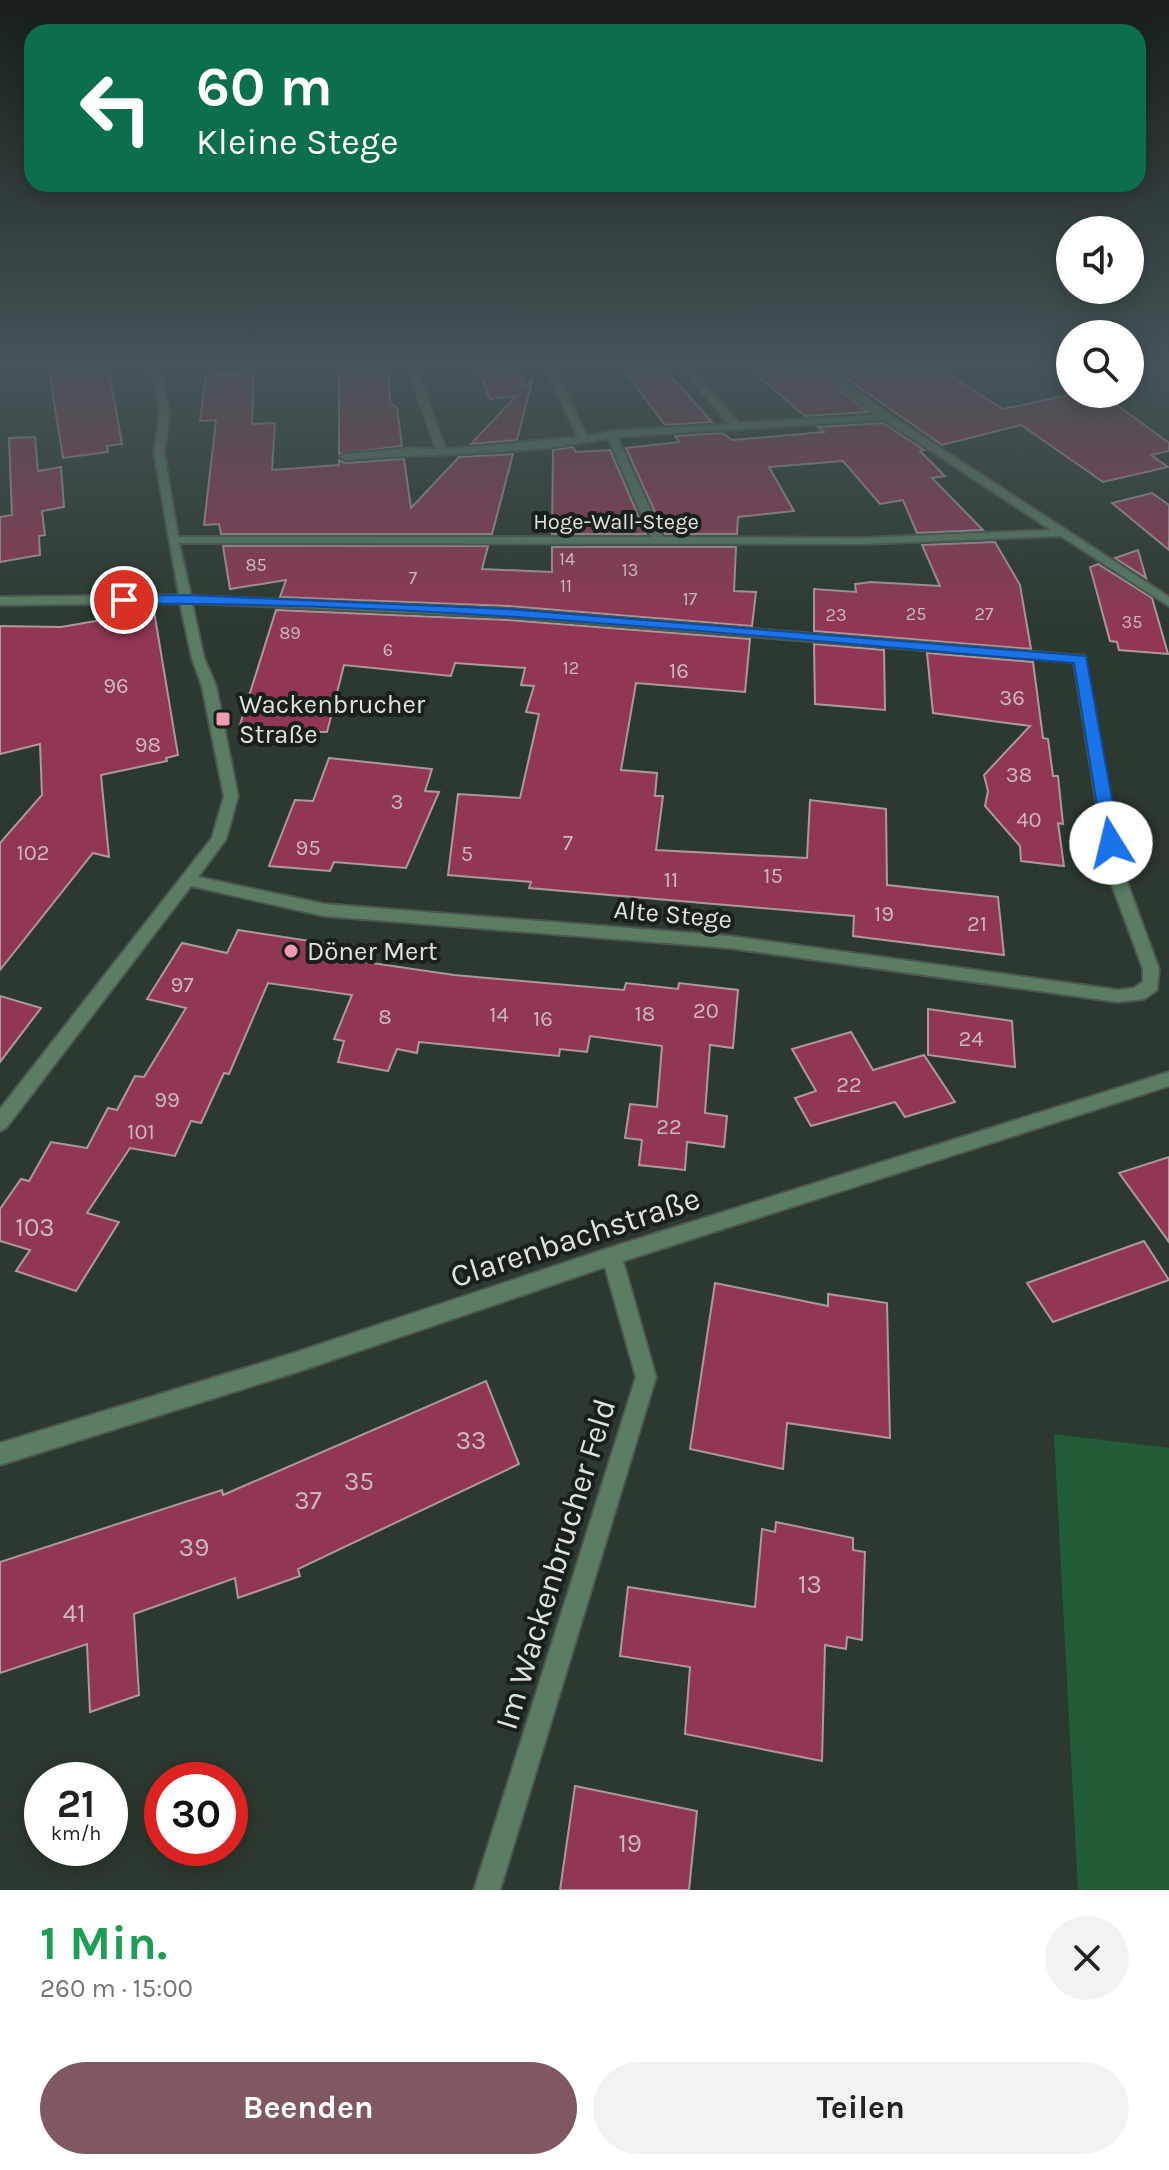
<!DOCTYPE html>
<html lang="de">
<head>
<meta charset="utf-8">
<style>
  :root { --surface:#fff; --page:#f2f2f2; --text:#222; --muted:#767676; --accent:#805862 }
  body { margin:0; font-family:Karla,sans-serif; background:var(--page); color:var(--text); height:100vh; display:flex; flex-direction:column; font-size:30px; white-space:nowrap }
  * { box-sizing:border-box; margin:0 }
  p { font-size:26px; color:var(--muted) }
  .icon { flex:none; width:44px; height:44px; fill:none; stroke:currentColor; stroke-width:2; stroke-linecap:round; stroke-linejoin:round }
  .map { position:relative; height:1890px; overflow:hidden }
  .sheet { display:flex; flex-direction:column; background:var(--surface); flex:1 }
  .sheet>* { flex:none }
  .top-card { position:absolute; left:24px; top:24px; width:1122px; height:168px; border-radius:24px; box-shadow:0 4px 20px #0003; background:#0b6e4f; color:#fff; overflow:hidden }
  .fabs { position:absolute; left:1056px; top:216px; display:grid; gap:16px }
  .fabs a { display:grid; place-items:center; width:88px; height:88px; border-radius:50%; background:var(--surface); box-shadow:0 4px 20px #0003; font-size:40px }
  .speed { position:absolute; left:24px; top:1762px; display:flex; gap:16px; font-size:40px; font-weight:700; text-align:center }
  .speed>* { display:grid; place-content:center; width:104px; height:104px; border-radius:50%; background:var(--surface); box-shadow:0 4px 20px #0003; line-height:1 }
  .speed small { font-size:20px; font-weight:400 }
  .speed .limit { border:12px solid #d22; background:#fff; color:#111 }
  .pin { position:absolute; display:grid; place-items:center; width:68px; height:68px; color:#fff; margin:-34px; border:4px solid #fff; border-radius:50%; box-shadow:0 2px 8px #0007 }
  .me { position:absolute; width:88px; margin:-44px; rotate:351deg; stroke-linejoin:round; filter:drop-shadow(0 0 6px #0008) }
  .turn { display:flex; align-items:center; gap:28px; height:168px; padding:0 40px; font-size:36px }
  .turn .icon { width:104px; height:104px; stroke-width:2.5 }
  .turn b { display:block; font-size:56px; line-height:68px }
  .round { display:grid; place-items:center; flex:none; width:84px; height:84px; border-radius:42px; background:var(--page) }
  .head { display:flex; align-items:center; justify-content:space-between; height:136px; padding:0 40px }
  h1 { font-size:48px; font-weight:700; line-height:60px; color:#1e9e55 }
  .action { display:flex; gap:16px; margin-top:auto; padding:16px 40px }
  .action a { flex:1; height:92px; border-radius:48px; background:var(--accent); color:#fff; font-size:32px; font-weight:700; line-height:92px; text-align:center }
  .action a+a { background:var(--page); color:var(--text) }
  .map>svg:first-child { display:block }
</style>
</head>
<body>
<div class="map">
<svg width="1169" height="1890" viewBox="0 0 1169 1890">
  <rect width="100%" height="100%" fill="#2c392f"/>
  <!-- green -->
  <path fill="#205d36" d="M1054,1434L1169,1448V1890H1078Z"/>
  <!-- building -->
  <path fill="#913754" stroke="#ad989d" stroke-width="2" d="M48,365H108L122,444L107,446L108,452L63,458Z
    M389,365L390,403L397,408L402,446L339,454V368Z
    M476,365H514L525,387L533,378L517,440L471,444L516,396L490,399Z
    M620,365H661L712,422L665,425Z
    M745,365H808L868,412L805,416Z
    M827,365H934L1003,409L1073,394H1102L1169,443V451L1151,455L1168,467L1103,482L1021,425L942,445Z
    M254,373L252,424L275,423L272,470L339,465V460L345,463L404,459L411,508L459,457L513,454L492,534H221L219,524L204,525L216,420L200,421L206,376Z
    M883,423L924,450L920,451L945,476L932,478L983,530L917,533L903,500L880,504L843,461L769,467L794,511L738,517L737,534H665L626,448L679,442L675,436L722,433L732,440L824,432L818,427Z
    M35,437L38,471L61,467L64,507L42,511L45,535L39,536L40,555L0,562V517L12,515L9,438Z
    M573,447L576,452L610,450L646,534H552L553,450Z
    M1152,493L1169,505V550L1112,503Z
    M995,542L1020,585L1031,649L814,631V589L856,592L855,584L871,582L940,586L922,545Z
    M223,546H488L482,569L552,572V547H736L734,591L756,592L752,626L508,606L280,597L286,580L230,589Z
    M1138,550L1146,578L1115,558Z
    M1098,564L1152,598L1168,654L1119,650L1117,642L1110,641L1090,567Z
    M276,610L508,620L750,639L745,692L636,683L621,770L657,773L655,796H663L656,850L807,858L810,800L886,809L887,885L998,897L1004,955L853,936L854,916L529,888L531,882L448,875L458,794L520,798L539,714L526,712L534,686L521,685L525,668L455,663L451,676L344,665L327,732L238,731Z
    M154,611L178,755L166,758L167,761L101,775L109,857L93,853L0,970V843L42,795L40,744L0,754V626L61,627Z
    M814,644L884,650L885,710L815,704Z
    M927,653L1033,662L1043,738L1048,739L1053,776H1058L1063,824L1058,823L1064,866L1021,861L1020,846L985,806L988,791L984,775L1030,726L933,713Z
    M329,758L432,769L425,791L439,792L406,868L334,862L330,871L269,866L295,800L313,801Z
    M238,930L330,944L327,950L367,956L365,962L454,975L624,990L626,983L678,989L679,983L738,990L733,1048L710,1045L705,1113L727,1116L724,1147L687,1142L685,1170L639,1165L642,1140L625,1138L630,1104L657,1107L662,1046L590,1036L587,1052L560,1049L559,1056L419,1042L417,1053L397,1049L388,1071L338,1062L344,1041L334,1039L352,995L268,983L229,1074L224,1073L201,1123L191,1121L175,1156L130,1148L87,1213L119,1222L76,1291L16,1271L30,1250L0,1241V1209L21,1179L29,1181L51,1142L87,1148L108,1108L117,1110L135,1076L144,1077L186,1008L147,999L182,943L227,953Z
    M0,996L41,1008L0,1062Z
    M928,1009L1012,1021L1015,1067L928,1055Z
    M851,1032L873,1070L924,1055L955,1102L905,1117L895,1102L811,1126L795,1098L816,1091L792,1049Z
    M1169,1157V1242L1119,1173Z
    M1144,1241L1169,1280L1053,1322L1027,1283Z
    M715,1283L828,1306V1294L887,1303L890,1438L787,1423L783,1469L690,1449Z
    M486,1381L519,1464L298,1569L300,1576L238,1598L235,1578L134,1614L139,1695L90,1712L87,1644L0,1673V1562L222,1490L223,1495Z
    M776,1522L853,1538V1550L865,1552L862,1640L847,1637L846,1649L825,1645L822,1761L685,1734L690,1667L620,1656L628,1587L755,1607L762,1529L775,1532Z
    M575,1786L697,1811L689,1890H560Z"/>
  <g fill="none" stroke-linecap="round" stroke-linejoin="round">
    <!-- minor casing -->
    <g stroke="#4c584e" stroke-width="4">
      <path id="minor" d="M149,365H159L170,413L164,452L178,537H651L608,438C522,457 432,452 345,460L340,457L345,454L411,448L436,449L406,365H415L446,449L578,437L543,365H552L587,436L611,431L729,424L678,365H687L739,423L876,415L811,365H822L890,415L1169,597V606L1061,536L862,544L179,543L191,596L508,609L1084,656L1124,874L1159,969L1157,990L1144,999L1118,1002L729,948L324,916L191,886L6,1128L0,1131V1109L212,838L224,796L202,686L192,658L180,603L0,605V597L179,595L154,452L160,413ZM884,420L1051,530L862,538L663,537L617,437ZM192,603L508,617L1074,662L1108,874L1143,969V982L1134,988L1118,990L729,936L324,904L198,877L226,839L238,796L216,686L204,658Z
        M1169,1072V1086L623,1261L656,1377L500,1890H474L636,1377L605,1267L294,1373L0,1465V1443L294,1353L612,1247Z"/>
    </g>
    <!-- minor -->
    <use href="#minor" fill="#5a7d64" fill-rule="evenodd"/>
  </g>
  <!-- sky -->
  <linearGradient id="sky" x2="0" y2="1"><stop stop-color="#181f1a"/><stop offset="0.58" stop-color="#455458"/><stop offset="1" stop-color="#455458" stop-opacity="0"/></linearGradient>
  <rect width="1169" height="629" fill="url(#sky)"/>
  <!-- route -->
  <path fill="#1a73e8" stroke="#114b97" stroke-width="2" d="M186,595L508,609L1086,656L1120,843L1111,849L1103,843L1074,663C761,638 438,601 124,604L117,600L124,596Z"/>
  <!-- markers -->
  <g fill="#f29ab0" stroke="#191f1a" stroke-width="3">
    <rect x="215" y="711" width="16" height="16" rx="4"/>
    <circle cx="291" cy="951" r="8"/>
  </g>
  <g text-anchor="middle" stroke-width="8" stroke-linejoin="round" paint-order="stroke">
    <!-- far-number labels -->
    <g font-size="18" fill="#c9b9bc">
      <text x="567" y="565">14</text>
      <text x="256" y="571">85</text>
      <text x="630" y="576">13</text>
      <text x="413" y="584">7</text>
      <text x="566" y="592">11</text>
      <text x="690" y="605">17</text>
      <text x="916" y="620">25</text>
      <text x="984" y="620">27</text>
      <text x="836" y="621">23</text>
      <text x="1132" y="628">35</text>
      <text x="290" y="639">89</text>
      <text x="388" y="656">6</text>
      <text x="571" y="674">12</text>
    </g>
    <!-- far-street labels -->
    <g font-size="22" fill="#dce4de" stroke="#191f1a">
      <text x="616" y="529">Hoge-Wall-Stege</text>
    </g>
    <!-- number labels -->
    <g font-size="22" fill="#c9b9bc">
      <text x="679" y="678">16</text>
      <text x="116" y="693">96</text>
      <text x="1012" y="705">36</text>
      <text x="148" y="752">98</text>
      <text x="1019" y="782">38</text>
      <text x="397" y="809">3</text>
      <text x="1029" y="827">40</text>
      <text x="568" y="850">7</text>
      <text x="308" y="855">95</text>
      <text x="33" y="860">102</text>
      <text x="467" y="861">5</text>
      <text x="773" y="883">15</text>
      <text x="671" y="887">11</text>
      <text x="884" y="921">19</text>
      <text x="977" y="931">21</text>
      <text x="182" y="992">97</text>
      <text x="706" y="1018">20</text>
      <text x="645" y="1021">18</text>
      <text x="499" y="1022">14</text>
      <text x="385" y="1024">8</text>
      <text x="543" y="1026">16</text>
      <text x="971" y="1046">24</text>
      <text x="849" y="1092">22</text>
      <text x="167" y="1107">99</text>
      <text x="669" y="1134">22</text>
      <text x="141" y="1139">101</text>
    </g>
    <!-- poi labels -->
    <g font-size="26" fill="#dce4de" stroke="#191f1a" text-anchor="start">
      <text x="239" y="713">Wackenbrucher<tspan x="239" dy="30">Straße</tspan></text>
      <text x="307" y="960">Döner Mert</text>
    </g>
    <!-- street labels -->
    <g font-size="26" fill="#dce4de" stroke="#191f1a">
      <text transform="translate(673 914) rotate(5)" y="9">Alte Stege</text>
    </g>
    <!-- near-number labels -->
    <g font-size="26" fill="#c9b9bc">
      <text x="35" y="1236">103</text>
      <text x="471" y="1449">33</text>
      <text x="359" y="1490">35</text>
      <text x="308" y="1509">37</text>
      <text x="194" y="1556">39</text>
      <text x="810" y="1593">13</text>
      <text x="74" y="1622">41</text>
      <text x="630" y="1852">19</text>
    </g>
    <!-- near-street labels -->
    <g font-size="32" fill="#dce4de" stroke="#191f1a">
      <text transform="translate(575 1237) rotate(-18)" y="11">Clarenbachstraße</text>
      <text transform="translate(555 1564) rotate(-73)" y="11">Im Wackenbrucher Feld</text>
    </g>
  </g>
</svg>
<div class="fabs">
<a><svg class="icon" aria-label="sound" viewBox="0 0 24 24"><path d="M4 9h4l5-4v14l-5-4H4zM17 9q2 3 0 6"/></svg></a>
<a><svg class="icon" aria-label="search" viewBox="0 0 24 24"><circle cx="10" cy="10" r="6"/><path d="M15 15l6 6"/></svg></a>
</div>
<div class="speed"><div>21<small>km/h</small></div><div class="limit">30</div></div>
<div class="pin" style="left:124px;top:600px;background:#d93025"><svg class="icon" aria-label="arrive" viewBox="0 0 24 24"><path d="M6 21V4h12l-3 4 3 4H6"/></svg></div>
<svg class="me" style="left:1111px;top:843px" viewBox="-20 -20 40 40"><circle r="19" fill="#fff"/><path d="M0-13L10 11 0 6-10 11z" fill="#1a73e8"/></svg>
<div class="top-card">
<div class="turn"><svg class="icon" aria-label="left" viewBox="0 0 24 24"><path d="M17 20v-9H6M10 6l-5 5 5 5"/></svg><div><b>60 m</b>Kleine Stege</div></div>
</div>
</div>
<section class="sheet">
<div class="head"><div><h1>1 Min.</h1><p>260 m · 15:00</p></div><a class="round"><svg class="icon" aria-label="close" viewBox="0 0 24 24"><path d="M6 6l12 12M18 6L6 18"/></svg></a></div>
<div class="action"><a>Beenden</a><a>Teilen</a></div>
</section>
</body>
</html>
